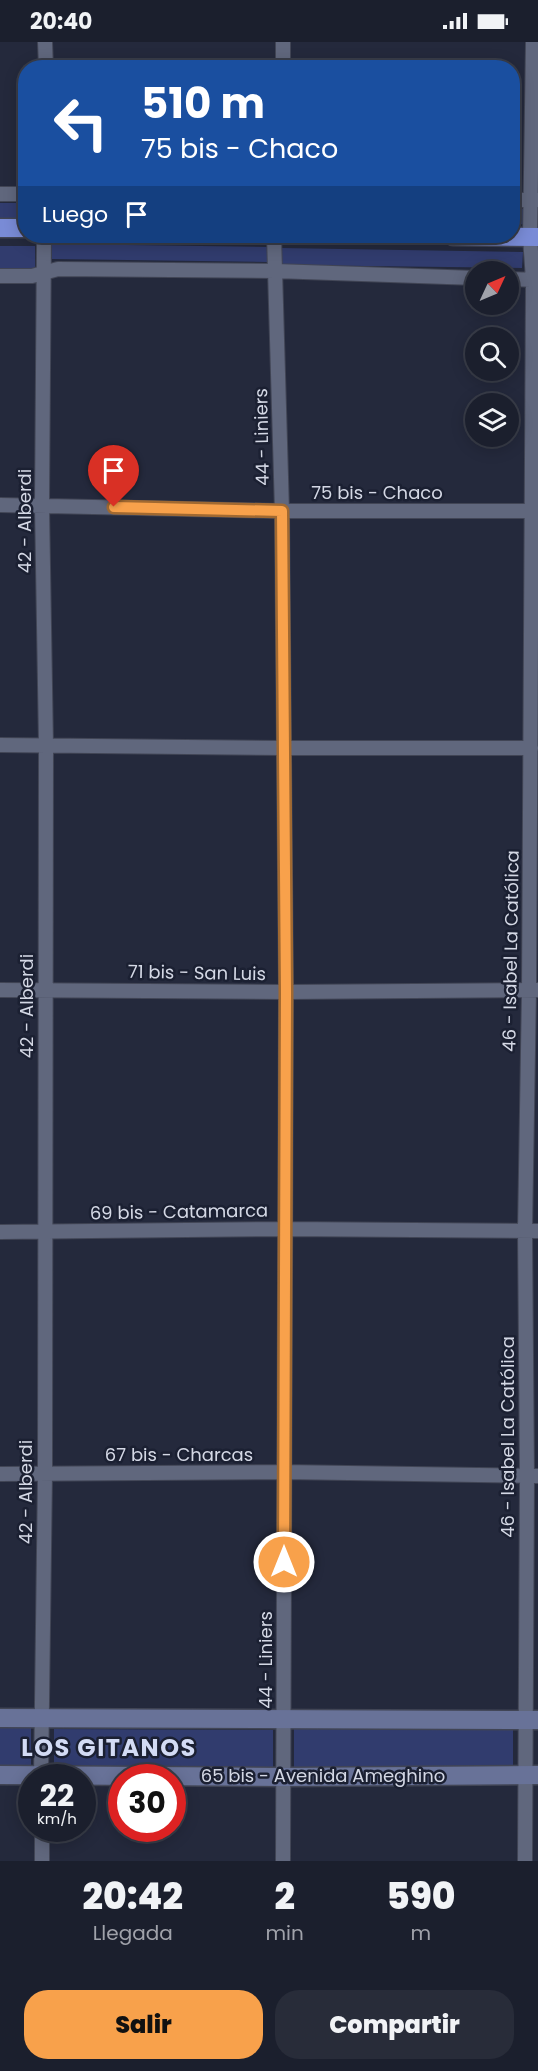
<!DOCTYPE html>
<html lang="es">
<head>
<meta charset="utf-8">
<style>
  :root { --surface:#1b1f2d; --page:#282c39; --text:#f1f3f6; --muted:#a0a2aa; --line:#393d49; --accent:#f8a14b }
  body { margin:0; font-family:Poppins,sans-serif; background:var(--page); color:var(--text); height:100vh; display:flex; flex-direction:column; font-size:22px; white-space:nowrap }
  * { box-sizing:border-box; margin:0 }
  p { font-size:20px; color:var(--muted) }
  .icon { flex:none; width:33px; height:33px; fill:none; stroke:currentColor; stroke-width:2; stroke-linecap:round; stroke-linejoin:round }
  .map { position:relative; height:1819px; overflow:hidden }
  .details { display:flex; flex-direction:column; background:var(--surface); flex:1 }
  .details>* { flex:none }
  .guide { position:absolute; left:18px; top:18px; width:502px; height:183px; border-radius:24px; box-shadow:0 3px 15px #0003,0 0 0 2px var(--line); background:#1a4fa0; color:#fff; overflow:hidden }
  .needle { width:39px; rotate:46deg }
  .tools { position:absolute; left:465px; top:219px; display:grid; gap:12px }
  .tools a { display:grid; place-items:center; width:54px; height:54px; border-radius:50%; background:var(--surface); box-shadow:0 3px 15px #0003,0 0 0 2px var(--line); font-size:30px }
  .speed { position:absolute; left:18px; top:1722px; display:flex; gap:12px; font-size:30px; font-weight:700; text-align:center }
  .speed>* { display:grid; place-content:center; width:78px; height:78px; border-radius:50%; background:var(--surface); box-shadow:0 3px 15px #0003,0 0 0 2px var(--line); line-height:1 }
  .speed small { font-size:15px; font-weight:400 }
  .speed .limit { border:9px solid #d22; background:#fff; color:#111 }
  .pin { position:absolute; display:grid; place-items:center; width:51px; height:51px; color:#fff; margin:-62px -26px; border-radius:50% 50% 50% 0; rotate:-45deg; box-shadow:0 0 6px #0007 }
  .pin .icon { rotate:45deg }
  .me { position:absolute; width:66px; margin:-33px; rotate:0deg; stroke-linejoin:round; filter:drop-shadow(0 0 4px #0008) }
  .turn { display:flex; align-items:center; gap:21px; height:126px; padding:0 24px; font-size:27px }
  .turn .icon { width:78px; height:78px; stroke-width:2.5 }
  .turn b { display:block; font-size:42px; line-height:51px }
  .then { display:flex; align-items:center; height:57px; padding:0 24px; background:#0003; gap:12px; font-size:22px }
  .eta { display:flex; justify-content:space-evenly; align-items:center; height:102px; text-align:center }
  .eta b { font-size:36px; font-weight:800; line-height:42px }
  .primary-button { display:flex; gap:12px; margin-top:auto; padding:12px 24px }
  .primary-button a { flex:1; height:69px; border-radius:24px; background:var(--accent); color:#111; font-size:24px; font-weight:800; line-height:69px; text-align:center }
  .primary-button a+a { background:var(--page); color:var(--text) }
  .status { display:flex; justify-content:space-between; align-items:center; height:42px; padding:0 30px; background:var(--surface); direction:ltr }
  .status svg { height:16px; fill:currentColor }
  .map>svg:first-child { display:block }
</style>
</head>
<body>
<div class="status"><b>20:40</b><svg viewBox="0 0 49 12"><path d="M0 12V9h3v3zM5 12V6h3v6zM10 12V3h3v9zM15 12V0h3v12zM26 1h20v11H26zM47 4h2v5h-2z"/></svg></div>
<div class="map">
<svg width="538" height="1819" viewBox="0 0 538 1819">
  <rect width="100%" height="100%" fill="#24293c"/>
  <!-- green -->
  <path fill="#313c6e" d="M0,161H25V176H0Z
    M513,167H523V182H513Z
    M52,202L267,205L268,220L52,217Z
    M0,204H35V226H0Z
    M281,206L523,210L522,226L281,223Z
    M0,1686H31V1725H0Z
    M294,1686L513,1687V1726L294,1725Z
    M54,1687L273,1688V1727L54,1726Z"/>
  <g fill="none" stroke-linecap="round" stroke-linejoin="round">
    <!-- street casing -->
    <g stroke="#414555" stroke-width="16">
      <path id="street" d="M45,0L46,26
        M283,26V0
        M0,152H26
        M513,158H538
        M274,194L282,469L286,950L283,1819
        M0,234H32L58,227L275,229L476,236
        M508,237L538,238
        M0,463L282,469H538
        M0,703L283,706H531
        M0,948L286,950L538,948
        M0,1190L285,1187L538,1189
        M0,1432L284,1430L538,1434
        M41,1736L45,1432L46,703L42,464L44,194
        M42,1786V1819
        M525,1819L527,1435L525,1189L529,948L533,238L530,195L533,0"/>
    </g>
    <!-- secondary casing -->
    <g stroke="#414555" stroke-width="21">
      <path id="secondary" d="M0,1676L538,1678
        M0,1733L284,1735L538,1733"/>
    </g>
    <!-- highway casing -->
    <g stroke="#414555" stroke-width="21">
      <path id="highway" d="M0,186H26
        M453,194L538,195"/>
    </g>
    <!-- street -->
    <use href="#street" stroke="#60677d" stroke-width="14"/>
    <!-- secondary -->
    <use href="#secondary" stroke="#687298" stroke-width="18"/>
    <!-- highway -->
    <use href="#highway" stroke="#798bd6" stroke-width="18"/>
  </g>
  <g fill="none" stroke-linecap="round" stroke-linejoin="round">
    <!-- route casing -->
    <g stroke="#a16931" stroke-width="15">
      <path id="route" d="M114,465L282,469L286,950L284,1520"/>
    </g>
    <!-- route -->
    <use href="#route" stroke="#f8a14b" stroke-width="10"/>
  </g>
  <g text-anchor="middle" stroke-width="5" stroke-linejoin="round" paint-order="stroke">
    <!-- street labels -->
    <g font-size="18" fill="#d4d8e5" stroke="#1b2032">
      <text transform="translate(262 395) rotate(-91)" y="6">44 - Liniers</text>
      <text x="377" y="457">75 bis - Chaco</text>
      <text transform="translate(25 479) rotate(-90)" y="6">42 - Alberdi</text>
      <text transform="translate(511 909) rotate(-89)" y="6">46 - Isabel La Católica</text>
      <text transform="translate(197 931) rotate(1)" y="6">71 bis - San Luis</text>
      <text transform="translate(27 964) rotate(-90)" y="6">42 - Alberdi</text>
      <text transform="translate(179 1170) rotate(-1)" y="6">69 bis - Catamarca</text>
      <text transform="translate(508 1395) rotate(-90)" y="6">46 - Isabel La Católica</text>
      <text x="179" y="1419">67 bis - Charcas</text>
      <text transform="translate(26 1450) rotate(-90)" y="6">42 - Alberdi</text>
      <text transform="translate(266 1618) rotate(-90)" y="6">44 - Liniers</text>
      <text x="323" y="1740">65 bis - Avenida Ameghino</text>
    </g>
    <!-- district labels -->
    <g font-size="24" font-weight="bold" letter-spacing="1.5" fill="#d3dbf4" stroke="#1b2032">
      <text x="109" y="1714">LOS GITANOS</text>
    </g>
  </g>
</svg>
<div class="tools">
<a><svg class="needle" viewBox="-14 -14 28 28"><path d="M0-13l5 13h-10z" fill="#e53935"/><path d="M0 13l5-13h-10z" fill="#a0a2aa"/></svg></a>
<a><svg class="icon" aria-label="search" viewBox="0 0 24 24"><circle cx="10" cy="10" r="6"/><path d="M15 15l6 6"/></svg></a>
<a><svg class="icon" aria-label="layers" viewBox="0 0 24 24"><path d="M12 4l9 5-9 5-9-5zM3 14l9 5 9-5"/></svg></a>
</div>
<div class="speed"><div>22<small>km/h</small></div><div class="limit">30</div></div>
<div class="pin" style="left:114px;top:465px;background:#d93025"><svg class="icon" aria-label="arrive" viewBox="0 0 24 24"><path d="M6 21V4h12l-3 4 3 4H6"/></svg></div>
<svg class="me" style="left:284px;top:1520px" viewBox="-20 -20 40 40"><circle r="17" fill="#f8a14b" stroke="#fff" stroke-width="3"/><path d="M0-11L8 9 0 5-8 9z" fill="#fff"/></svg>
<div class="guide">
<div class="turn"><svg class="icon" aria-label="left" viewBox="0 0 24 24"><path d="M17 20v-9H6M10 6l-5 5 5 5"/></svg><div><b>510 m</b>75 bis - Chaco</div></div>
<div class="then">Luego<svg class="icon" aria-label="arrive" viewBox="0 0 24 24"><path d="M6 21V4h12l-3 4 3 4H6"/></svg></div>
</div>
</div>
<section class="details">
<div class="eta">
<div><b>20:42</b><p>Llegada</p></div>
<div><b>2</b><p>min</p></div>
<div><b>590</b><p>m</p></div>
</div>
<div class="primary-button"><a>Salir</a><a>Compartir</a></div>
</section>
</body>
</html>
